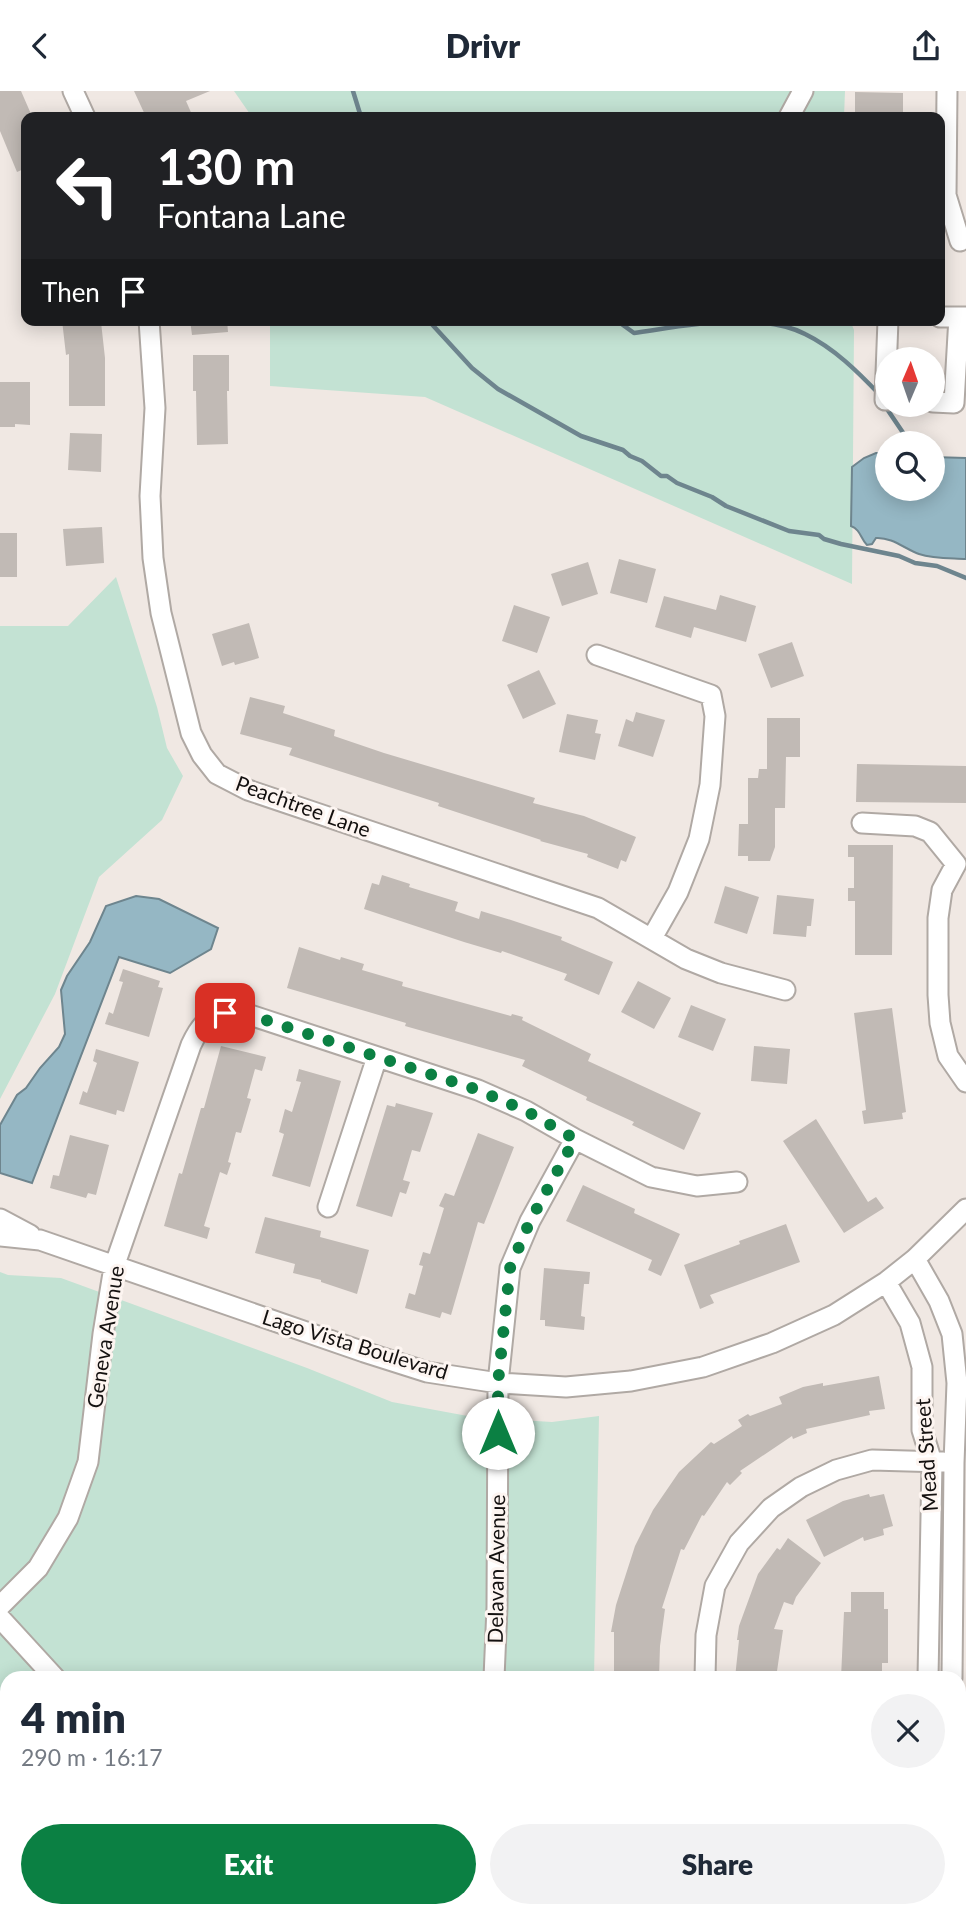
<!DOCTYPE html>
<html lang="en">
<head>
<meta charset="utf-8">
<style>
  :root { --surface:#fff; --page:#f2f2f3; --text:#1f2937; --muted:#747a83; --accent:#0b8043 }
  body { margin:0; font-family:Lato,sans-serif; background:var(--page); color:var(--text); height:100vh; display:flex; flex-direction:column; font-size:26px; white-space:nowrap }
  * { box-sizing:border-box; margin:0 }
  p { font-size:23px; color:var(--muted) }
  .icon { flex:none; width:38px; height:38px; fill:none; stroke:currentColor; stroke-width:2; stroke-linecap:round; stroke-linejoin:round }
  .map { position:relative; flex:1; overflow:hidden }
  .details { position:absolute; left:0px; top:1580px; width:966px; height:247px; display:flex; flex-direction:column; background:var(--surface); border-radius:21px 21px 0 0; box-shadow:0 4px 18px #0003 }
  .details>* { flex:none }
  .hud { position:absolute; left:21px; top:21px; width:924px; height:214px; border-radius:14px; box-shadow:0 4px 18px #0003; background:#202124; color:#fff; overflow:hidden }
  .needle { width:46px; rotate:2deg }
  .fabs { position:absolute; left:875px; top:256px; display:grid; gap:14px }
  .fabs a { display:grid; place-items:center; width:70px; height:70px; border-radius:50%; background:var(--surface); box-shadow:0 4px 18px #0003; font-size:35px }
  .pin { position:absolute; display:grid; place-items:center; width:60px; height:60px; color:#fff; margin:-30px; border-radius:14px; box-shadow:0 4px 10px #0006 }
  .me { position:absolute; width:77px; margin:-38px; rotate:0deg; stroke-linejoin:round; filter:drop-shadow(0 0 5px #0008) }
  .turn { display:flex; align-items:center; gap:24px; height:147px; padding:0 21px; font-size:32px }
  .turn .icon { width:91px; height:91px; stroke-width:2.5 }
  .turn b { display:block; font-size:49px; line-height:60px }
  .then { display:flex; align-items:center; height:66px; padding:0 21px; background:#0003; gap:14px; font-size:26px }
  .round { display:grid; place-items:center; flex:none; width:74px; height:74px; border-radius:37px; background:var(--page) }
  .summary { display:flex; align-items:center; justify-content:space-between; height:119px; padding:0 21px }
  h1 { font-size:42px; font-weight:800; line-height:52px }
  .cta { display:flex; gap:14px; margin-top:auto; padding:14px 21px }
  .cta a { flex:1; height:80px; border-radius:42px; background:var(--accent); color:#fff; font-size:28px; font-weight:800; line-height:80px; text-align:center }
  .cta a+a { background:var(--page); color:var(--text) }
  header { display:flex; justify-content:space-between; align-items:center; height:91px; padding:0 21px; background:var(--surface); font-size:32px; font-weight:800 }
  .map>svg:first-child { display:block }
</style>
</head>
<body>
<header><svg class="icon" aria-label="back" viewBox="0 0 24 24"><path d="M15 5l-7 7 7 7"/></svg>Drivr<svg class="icon" aria-label="share" viewBox="0 0 24 24"><path d="M12 15V3M7 8l5-5 5 5M5 13v7h14v-7"/></svg></header>
<div class="map">
<svg width="966" height="1826" viewBox="0 0 966 1826">
  <rect width="100%" height="100%" fill="#f0e8e3"/>
  <!-- green -->
  <path fill="#c3e2d3" d="M234,0H845L844,26H252Z
    M270,229H850L854,239L852,493L425,306L270,295Z
    M116,486L157,616L167,657L183,685L162,729L99,786L55,903L0,1008V535H68Z
    M0,1181L8,1184L61,1187L307,1277L392,1311L473,1326L552,1331L599,1325L594,1587H7V1820H590V1826H0Z"/>
  <!-- water -->
  <path fill="#95b7c4" stroke="#6e858e" stroke-width="2" d="M876,362H883L887,364V397H933V366L966,367V468C951,467 934,468 919,463C905,458 892,446 876,447L872,453L867,454C860,447 861,439 851,435L852,376L864,367Z
    M136,805L159,808L218,837L211,858L170,882L119,866L32,1092L0,1082V1034L17,1004L26,997L40,977L59,956L65,943L61,899L67,885L90,851L106,815Z
    M0,1724L7,1732V1817L0,1818Z
    M155,1820H402L405,1821L408,1826H161Z"/>
  <g fill="none" stroke-linecap="round" stroke-linejoin="round">
    <!-- stream -->
    <path stroke="#6e858e" stroke-width="4.5" d="M353,0L361,26
      M428,229L472,277L498,298L581,345L623,359L630,365L642,370L661,385H667L677,392L712,406L726,415L789,440L819,444L824,448L841,453L899,465L915,472L937,475L966,487
      M616,229L634,242C684,235 758,219 805,243C834,257 858,281 880,304
      M885,315L910,352"/>
  </g>
  <!-- building -->
  <path fill="#c1bab5" d="M0,0H21L31,23L26,25V77L17,81L0,40Z
    M134,0H210L186,10L193,26H146Z
    M855,1L903,2V26H855Z
    M62,229H89L90,232L101,231L105,267V315H69V263L66,264Z
    M190,229H227L228,241L192,244Z
    M193,264H229V300H227L228,353L197,354L196,300H193Z
    M0,291H30V334L15,333V336H0Z
    M70,342L102,343L101,381L68,379Z
    M102,436L104,472L66,475L63,438Z
    M0,442H17V486H0Z
    M619,468L656,478L647,512L610,502Z
    M588,471L598,503L562,515L551,483Z
    M720,504L756,515L746,551L694,536L691,547L655,536L664,505L716,519Z
    M514,514L550,526L537,562L502,550Z
    M249,532L259,567L235,574L234,571L222,575L212,543Z
    M792,551L804,585L771,597L758,563Z
    M539,579L556,613L523,628L507,594Z
    M250,606L285,615L283,622L335,639L334,645L384,662L535,707L533,712L584,725L636,746L626,771L621,769L618,778L587,766L588,763L540,750L541,749L438,715L439,712L289,664L292,657L240,643Z
    M636,621L665,629L653,666L618,655L626,628L633,631Z
    M567,623L598,629L595,642L601,643L595,669L559,661Z
    M767,627H800V666H786L785,717H775V756L770,770H748V765H738L739,733H748V687H758L759,678H767Z
    M857,673L966,675V712L856,711Z
    M848,754H893L892,864H855V810H848V797H854V766H848Z
    M382,784L410,793L409,796L458,811L455,820L479,828L481,820L511,829L562,846L561,849L613,871L599,904L564,889L567,883L502,860L501,862L464,851L364,818L372,792L379,794Z
    M725,795L759,806L747,843L714,832Z
    M777,804L814,808L811,835H807L806,846L773,843Z
    M299,856L340,869L341,866L364,873L362,879L403,891L402,895L511,925L512,923L523,926L522,929L591,963L588,970L701,1022L684,1059L632,1034L634,1031L586,1009L587,1006L522,975L525,969L405,935L406,932L287,897Z
    M123,878L160,890L158,896L163,897L149,946L105,933L109,921L113,923L123,891L119,890Z
    M638,890L671,907L654,938L621,921Z
    M691,914L726,928L713,960L678,946Z
    M892,917L906,1021L902,1022L903,1028L864,1033L862,1020L866,1019L854,922Z
    M221,955L266,966L262,980L255,978L247,1007L251,1008L241,1042L236,1041L228,1071L231,1072L227,1084L220,1081L204,1135L210,1137L207,1148L164,1135L179,1082L182,1083L201,1017H204Z
    M754,955L790,958L787,993L751,990Z
    M96,958L139,971L124,1021L117,1019L116,1024L79,1013L83,1000L87,1002L97,972L93,970Z
    M299,978L341,990L310,1096L272,1085L284,1043L279,1041L285,1018L292,1021L301,991L296,990Z
    M396,1012L433,1022L420,1061L412,1059L403,1089L410,1091L406,1103L400,1101L392,1126L356,1115L387,1014L395,1016Z
    M816,1028L868,1111L876,1106L884,1117L844,1142L783,1050Z
    M478,1042L514,1056L484,1133L478,1131L451,1224L442,1221L440,1227L405,1217L409,1202L415,1204L423,1175L419,1174L423,1161L430,1163L444,1117L439,1115L445,1102L454,1105Z
    M70,1044L109,1054L96,1104L88,1102L86,1107L50,1097L53,1084L59,1085Z
    M583,1094L635,1118L634,1122L680,1143L661,1185L648,1179L652,1169L566,1130Z
    M265,1126L321,1140L320,1146L369,1159L357,1203L321,1191V1189L293,1182L295,1173L255,1162Z
    M786,1133L800,1171L710,1204L714,1212L700,1218L684,1174L740,1153L739,1150Z
    M544,1177L590,1181L589,1193H584L581,1225L585,1226L584,1239L545,1235V1229H540Z
    M879,1285L885,1318L869,1320L870,1324L806,1338L807,1342L793,1348L792,1345L740,1380L742,1382L730,1394L727,1391L704,1425L702,1424L684,1459L681,1458L662,1517L665,1518L660,1555L659,1587H614V1541H611L616,1514L635,1455L653,1419L679,1381L711,1351L714,1353L742,1335L738,1329L748,1323L750,1325L782,1313L779,1306L803,1296L823,1292V1295Z
    M869,1403L870,1406L884,1403L893,1435L883,1438L884,1444L864,1450L863,1446L824,1466L806,1429L843,1410Z
    M788,1447L821,1472L796,1506L793,1514L784,1511L774,1538L783,1539L776,1587H735L739,1549H737L739,1535L758,1483L777,1457L780,1459Z
    M851,1501H884V1518H888V1572H882V1587H841L844,1521H851Z"/>
  <g fill="none" stroke-linecap="round" stroke-linejoin="round">
    <!-- minor casing -->
    <g stroke="#b0a9a4" stroke-width="23">
      <path id="minor" d="M73,0L85,26
        M947,0L946,104L960,150
        M789,26L803,0
        M940,226H966
        M149,229L155,317L150,405L153,467L161,522L191,642L202,664L217,683L248,699L598,817L686,868L721,882L785,899
        M887,309H885L888,229
        M933,311L954,312L959,226
        M597,564L711,604L715,625L710,694L699,748L678,801L652,847
        M862,732L915,735L930,741L956,773L942,799L938,827V904L940,932L948,965L966,991
        M328,1116L377,966
        M0,1128L30,1144
        M0,1145L40,1149L364,1261L427,1281L498,1292L566,1296L631,1290L703,1276L772,1252L834,1224L886,1191L915,1168L966,1118
        M915,1168L939,1210L952,1243L957,1292L954,1372L952,1587
        M886,1191L910,1232L922,1276V1339L932,1371L928,1587
        M0,1515L38,1477L68,1427L88,1371L103,1243L114,1176L191,954C204,926 214,921 244,922L478,999L526,1020L575,1048L651,1086L697,1095L737,1091
        M0,1527L55,1587
        M494,1587L497,1516L498,1292L510,1177L530,1130L575,1048
        M705,1587L706,1544L715,1495L739,1452L771,1417L801,1396L836,1379L872,1369L943,1371
        M959,1754H966
        M700,1826V1820"/>
    </g>
    <!-- minor -->
    <use href="#minor" stroke="#fff" stroke-width="19"/>
  </g>
  <g fill="none" stroke-linecap="round" stroke-linejoin="round">
    <!-- route -->
    <path stroke="#0b8043" stroke-width="12" stroke-dasharray="0 21.6" d="M225,922H244L478,999L526,1020L575,1048L530,1130L510,1177L498,1292V1342"/>
  </g>
  <g text-anchor="middle" stroke-width="6" stroke-linejoin="round" paint-order="stroke">
    <!-- street labels -->
    <g font-size="21" fill="#141110" stroke="#fdf5f1">
      <text transform="translate(303 716) rotate(20)" y="7">Peachtree Lane</text>
      <text transform="translate(106 1246) rotate(-81)" y="7">Geneva Avenue</text>
      <text transform="translate(355 1254) rotate(17)" y="7">Lago Vista Boulevard</text>
      <text transform="translate(927 1364) rotate(-94)" y="7">Mead Street</text>
      <text transform="translate(497 1478) rotate(-89)" y="7">Delavan Avenue</text>
    </g>
  </g>
</svg>
<div class="fabs">
<a><svg class="needle" viewBox="-14 -14 28 28"><path d="M0-13l5 13h-10z" fill="#e53935"/><path d="M0 13l5-13h-10z" fill="#747a83"/></svg></a>
<a><svg class="icon" aria-label="search" viewBox="0 0 24 24"><circle cx="10" cy="10" r="6"/><path d="M15 15l6 6"/></svg></a>
</div>
<div class="pin" style="left:225px;top:922px;background:#d93025"><svg class="icon" aria-label="arrive" viewBox="0 0 24 24"><path d="M6 21V4h12l-3 4 3 4H6"/></svg></div>
<svg class="me" style="left:498px;top:1342px" viewBox="-20 -20 40 40"><circle r="19" fill="#fff"/><path d="M0-13L10 11 0 6-10 11z" fill="#0b8043"/></svg>
<div class="hud">
<div class="turn"><svg class="icon" aria-label="left" viewBox="0 0 24 24"><path d="M17 20v-9H6M10 6l-5 5 5 5"/></svg><div><b>130 m</b>Fontana Lane</div></div>
<div class="then">Then<svg class="icon" aria-label="arrive" viewBox="0 0 24 24"><path d="M6 21V4h12l-3 4 3 4H6"/></svg></div>
</div>
<section class="details">
<div class="summary"><div><h1>4 min</h1><p>290 m · 16:17</p></div><a class="round"><svg class="icon" aria-label="close" viewBox="0 0 24 24"><path d="M6 6l12 12M18 6L6 18"/></svg></a></div>
<div class="cta"><a>Exit</a><a>Share</a></div>
</section>
</div>
</body>
</html>
